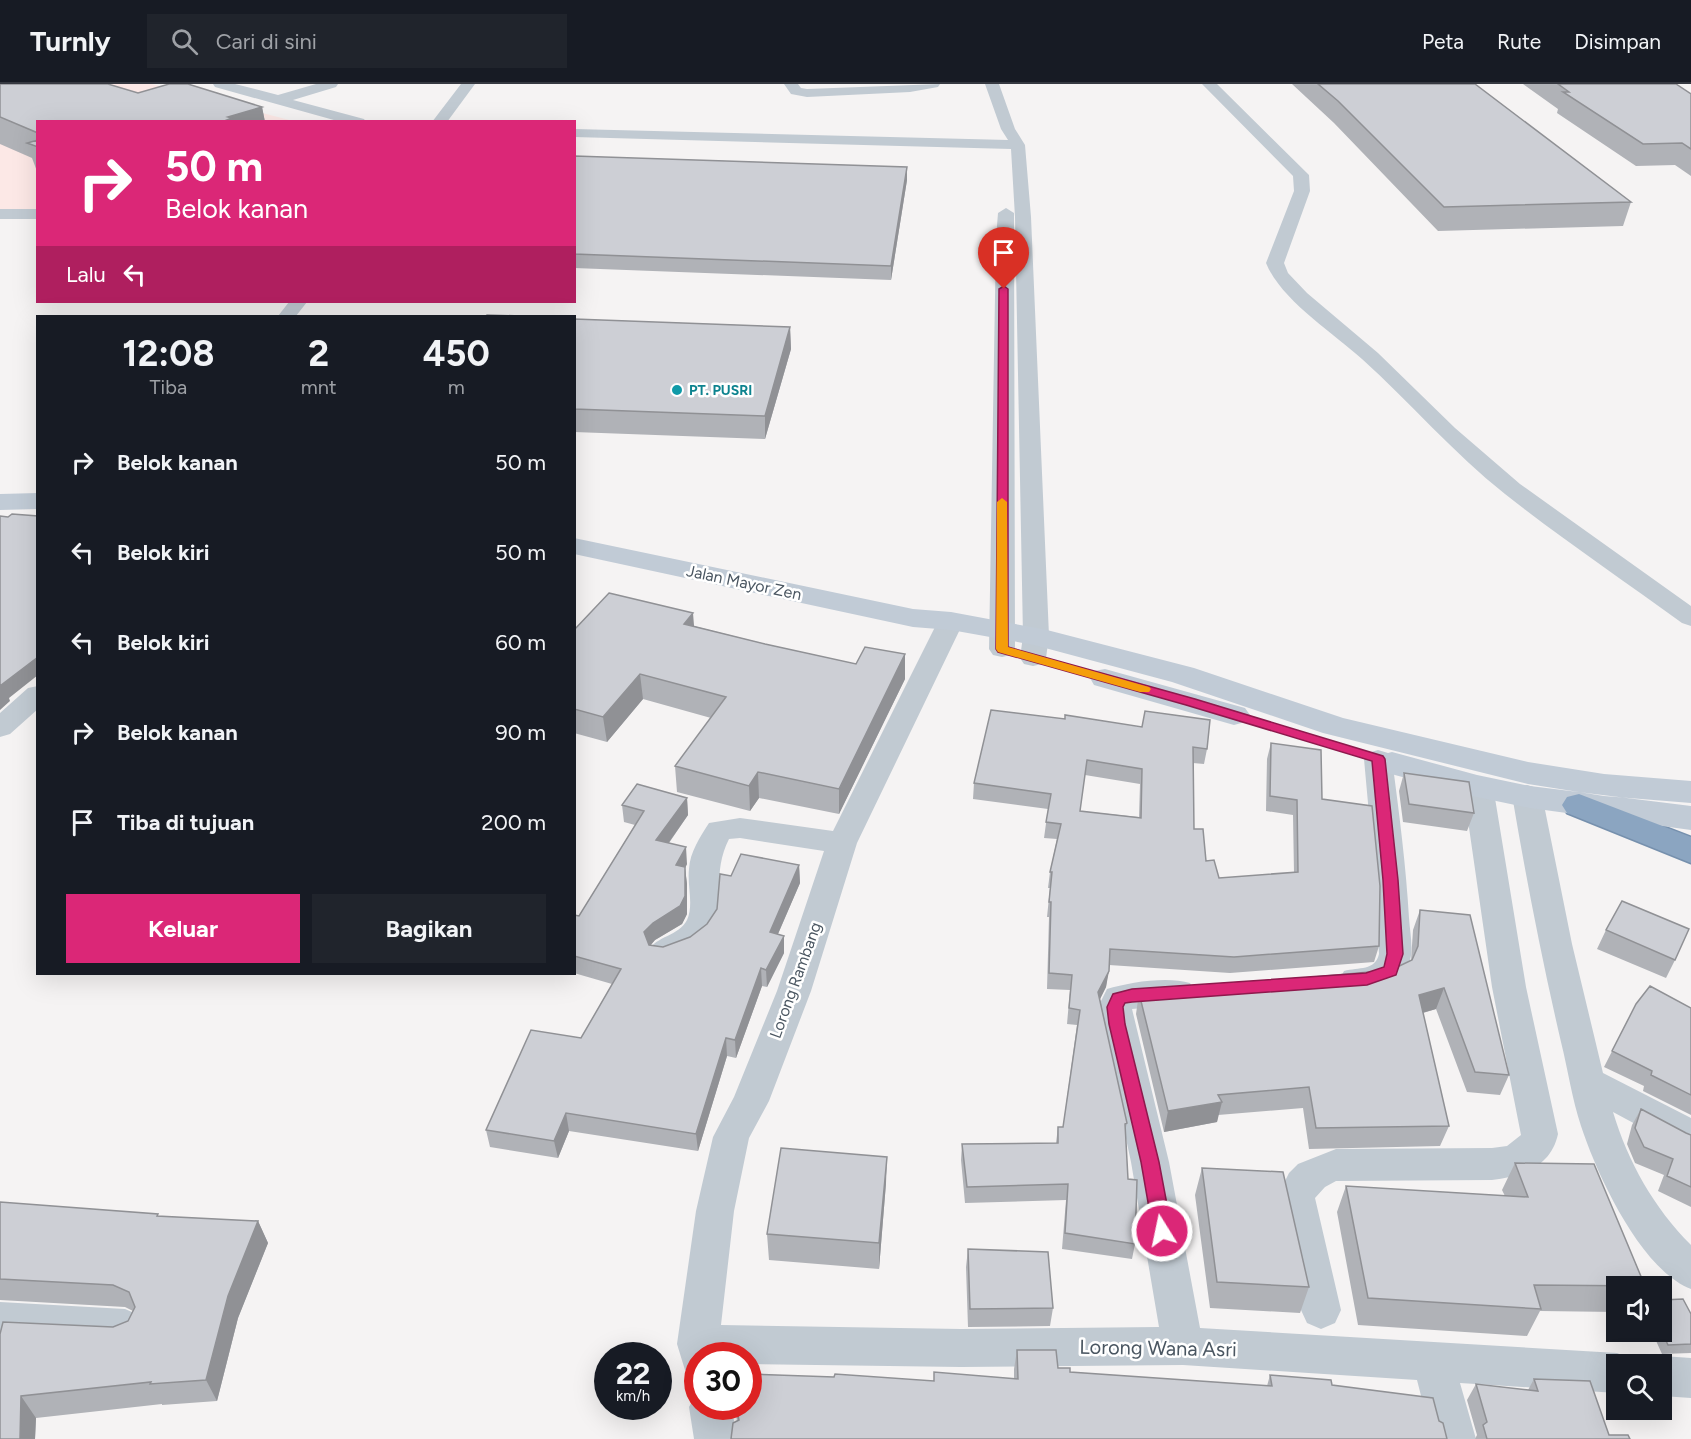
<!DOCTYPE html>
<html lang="id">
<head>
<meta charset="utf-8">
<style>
  :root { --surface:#171b24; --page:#20242c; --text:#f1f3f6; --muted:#9ea1a6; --line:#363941; --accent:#db2777 }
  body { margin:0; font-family:Figtree,sans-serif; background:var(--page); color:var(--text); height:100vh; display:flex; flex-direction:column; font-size:22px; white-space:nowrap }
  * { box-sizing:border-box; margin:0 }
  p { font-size:20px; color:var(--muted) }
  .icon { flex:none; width:33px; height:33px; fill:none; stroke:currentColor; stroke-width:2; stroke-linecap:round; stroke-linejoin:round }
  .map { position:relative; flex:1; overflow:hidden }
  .sheet { position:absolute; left:36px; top:231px; width:540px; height:660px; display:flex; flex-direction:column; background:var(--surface); border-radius:0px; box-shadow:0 6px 24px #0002 }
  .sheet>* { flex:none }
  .top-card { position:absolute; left:36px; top:36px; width:540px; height:183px; border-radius:0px; box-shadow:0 6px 24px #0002; background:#db2777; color:#fff; overflow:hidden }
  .controls { position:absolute; left:1606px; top:1192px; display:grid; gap:12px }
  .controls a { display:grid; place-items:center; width:66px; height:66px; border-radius:0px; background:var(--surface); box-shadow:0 6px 24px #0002; font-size:30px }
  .speed { position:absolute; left:594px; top:1258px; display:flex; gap:12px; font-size:30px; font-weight:700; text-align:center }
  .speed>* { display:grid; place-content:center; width:78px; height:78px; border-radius:50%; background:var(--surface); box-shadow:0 6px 24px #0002; line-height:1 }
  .speed small { font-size:15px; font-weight:400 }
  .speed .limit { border:9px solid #d22; background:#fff; color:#111 }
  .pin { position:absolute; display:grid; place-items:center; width:51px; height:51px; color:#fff; margin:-62px -26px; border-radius:50% 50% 50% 0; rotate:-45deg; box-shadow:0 0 6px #0007 }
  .pin .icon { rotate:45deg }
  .me { position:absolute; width:66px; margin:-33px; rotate:350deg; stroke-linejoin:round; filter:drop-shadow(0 0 4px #0008) }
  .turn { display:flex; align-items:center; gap:21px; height:126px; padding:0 30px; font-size:27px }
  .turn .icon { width:78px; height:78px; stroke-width:2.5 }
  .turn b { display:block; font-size:42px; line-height:51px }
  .then { display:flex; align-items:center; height:57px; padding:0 30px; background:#0003; gap:12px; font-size:22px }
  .eta { display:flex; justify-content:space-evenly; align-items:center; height:102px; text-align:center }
  .eta b { font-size:36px; font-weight:700; line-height:42px }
  .primary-button { display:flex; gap:12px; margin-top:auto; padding:12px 30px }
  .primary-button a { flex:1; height:69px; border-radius:0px; background:var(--accent); color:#fff; font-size:24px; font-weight:700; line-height:69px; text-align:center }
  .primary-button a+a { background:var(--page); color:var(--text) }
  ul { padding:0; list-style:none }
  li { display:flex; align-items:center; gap:18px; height:90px; padding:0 30px }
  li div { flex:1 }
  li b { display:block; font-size:22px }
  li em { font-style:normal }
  header { display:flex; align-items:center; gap:36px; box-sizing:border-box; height:84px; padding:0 30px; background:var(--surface); border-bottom:2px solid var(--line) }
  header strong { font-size:28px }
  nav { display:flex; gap:33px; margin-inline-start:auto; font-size:21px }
  .search { width:420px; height:54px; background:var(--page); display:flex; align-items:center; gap:15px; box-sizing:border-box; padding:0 21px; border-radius:0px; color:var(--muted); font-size:22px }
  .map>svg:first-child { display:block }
</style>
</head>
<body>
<header>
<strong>Turnly</strong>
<div class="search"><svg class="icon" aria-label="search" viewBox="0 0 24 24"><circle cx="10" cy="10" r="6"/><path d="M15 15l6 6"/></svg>Cari di sini</div>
<nav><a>Peta</a><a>Rute</a><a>Disimpan</a></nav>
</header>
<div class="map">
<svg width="1691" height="1355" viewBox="0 0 1691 1355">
  <rect width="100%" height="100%" fill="#f5f3f3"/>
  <!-- medical -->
  <path fill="#fce8e6" d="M0,0H152L293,37L38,38L37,127H0Z"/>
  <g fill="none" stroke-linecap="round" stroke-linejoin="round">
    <!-- highway casing -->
    <g stroke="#7690ad" stroke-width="3">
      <path id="highway" d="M1579,710L1691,753V779L1567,729L1562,721L1567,713Z"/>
    </g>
    <!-- street -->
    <path fill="#c1cad2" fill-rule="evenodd" d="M213,0H235L278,11L316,0H338L336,3L293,16L364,35L366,38H341L215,3Z
      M461,0H475L447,38H432Z
      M784,0H798L801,4L807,5L940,0L938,3L910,8L807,13L791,10Z
      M985,0H999L1015,45L1025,61L1031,133L1049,552L1046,574L1042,580L1033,582L1024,580L1020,574L1023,552L1015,133L1011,65L574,53V45L1008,56L1001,45Z
      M1202,0H1217L1309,91L1310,107L1284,179L1288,189L1307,209L1378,269L1455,344L1520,400L1691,522V542L1682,539C1623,496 1562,455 1505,410C1453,369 1411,319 1362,275C1332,248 1281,216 1266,179L1294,107L1293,92Z
      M1006,124L1014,129L1015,565L1011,571L1002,573L993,571L989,565L996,154L998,129Z
      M0,125H38V135H0Z
      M289,218H307L296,232H278Z
      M951,529L960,532L964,537L857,759L811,907L769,1017L749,1054L734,1127L721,1241L961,1245L1159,1243L1131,1078L1098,923L1107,905C1129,898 1168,892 1190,899L1195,908L1190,917L1178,921L1132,925L1169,1078L1200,1244L1617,1269L1632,1275L1634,1281H1617V1309L1460,1299L1476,1355H1432L1417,1296L1183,1281L961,1283L748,1280V1272H698V1291L685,1286L677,1260L696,1127L713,1053L734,1013L777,907L824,767L740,754L729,755C701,810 752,852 664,879L652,876L648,867C656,852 679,852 687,836C694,821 687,801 689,785C690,768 700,753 709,739L740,734L833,747L938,537L942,532Z
      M38,602V625L10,650L0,653V629L28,604Z
      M1378,666L1388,669L1392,675C1399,728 1406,781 1409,834C1410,849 1414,866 1409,880C1399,906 1369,913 1344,905L1339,896L1344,887C1359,883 1375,887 1379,870L1375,796L1364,675L1368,669Z
      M1478,692L1488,695L1493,702L1526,903L1558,1050C1551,1083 1522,1092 1492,1096L1336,1097L1325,1103L1315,1114L1341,1226L1335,1239L1321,1245L1307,1239L1301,1226L1277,1113L1289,1089L1298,1080L1336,1065L1492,1064L1507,1062L1521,1051L1492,903L1463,702L1468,695Z
      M1527,701L1537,704L1542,711L1572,860L1603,989L1691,1034V1067L1678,1063L1613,1028C1628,1078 1654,1124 1691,1161V1205C1641,1186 1597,1091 1581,1042C1572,1015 1568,986 1561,958C1542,876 1526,794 1512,711L1517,704Z
      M0,1218L125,1225L139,1231L145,1244L139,1257L125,1263L0,1256Z
      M1662,1272L1691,1274V1314L1662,1312V1281H1646L1647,1278Z
      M698,1307V1323H731L738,1355H694L689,1323Z"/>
    <!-- secondary -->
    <path fill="#c1cbd6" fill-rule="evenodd" d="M38,409V425L0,426V410Z
      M574,454L913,525L951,528L1047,546L1194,584L1343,634L1528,678L1604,690L1691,697V719L1604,712L1528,700L1323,649L1172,598L1034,561L951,546L913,543L574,470Z
      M1105,585L1245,624L1250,631L1245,638L1234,641L1094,601L1090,594L1094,587Z
      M1392,668L1477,691L1530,702L1691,722V746L1530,724L1477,713L1380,687L1375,679L1380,671Z"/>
    <!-- highway -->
    <use href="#highway" fill="#8ba5c1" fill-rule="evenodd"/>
  </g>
  <!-- wall -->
  <path fill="#b0b2b7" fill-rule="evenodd" d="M0,0L138,9L262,23L265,38H38V90L32,74L0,60Z
    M1292,0H1475L1631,118L1623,142L1438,147L1334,39Z
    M1523,0H1676L1691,10V92L1675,81L1636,82L1557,29L1558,25Z
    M574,72L907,83V96L891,196L574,184Z
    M574,235L790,243L791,265L765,355L574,348Z
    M694,542L765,560L856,580L905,570V595L839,730L759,714L750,727L677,708L675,682L711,634L643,615L607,658L574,649V546Z
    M991,626L1207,665L1204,680L1193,679L1194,745L1206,777L1219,794L1294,789L1293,731L1266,727L1267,675L1271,659L1322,715L1379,862L1374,878L1230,889L1109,881L1106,903L1100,915L1127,1039L1125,1047L1128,1095L1135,1160L1132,1175L1062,1165L1066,1116L965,1119L961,1076L962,1060L1056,1059L1058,1043H1063L1077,941L1067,940L1070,906L1047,905L1049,833H1047L1050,804H1048L1050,788L1057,755L1044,754L1048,725L973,715L974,699ZM1085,691L1140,700L1139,733L1080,727Z
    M1404,689L1474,729L1467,747L1403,738L1399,707Z
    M687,714L688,731L669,759L687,780L685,784L687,800V830L682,840L655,856L651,861L663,863L690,853L707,840L717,825L731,792L799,781L800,799L778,850L784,852V869L767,903L762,902L736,974L727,972L698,1067L569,1047L558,1074L490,1063L486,1046L581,954L612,900L574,889V831L579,832L635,741L624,738L622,721Z
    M1420,826L1509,991L1500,1011L1467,1008L1436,925L1423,929L1449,1042L1440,1062L1309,1065L1303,1024L1218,1031L1217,1038L1164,1048L1136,930L1139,909L1391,886L1411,877L1413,846Z
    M1606,846L1675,876L1666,894L1597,865Z
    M1636,920L1691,924V1031L1643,1007L1644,1002L1604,983Z
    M1641,1025L1686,1049L1691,1051V1123L1658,1107L1664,1091L1635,1079L1627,1060L1632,1041Z
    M1515,1079L1645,1202V1203H1617V1228L1540,1227L1527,1252L1358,1241L1337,1128L1346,1102L1505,1112L1502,1106Z
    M1202,1084L1309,1203L1300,1229L1210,1224L1195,1111Z
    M886,1099L879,1185L769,1176L767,1150Z
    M0,1118L159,1132L258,1137L268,1159L238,1234L217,1317L162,1321V1320L36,1334L35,1355H0V1250L113,1243L128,1237L133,1227L125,1223L0,1216Z
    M968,1165L1053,1224L1050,1242L968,1243L966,1183Z
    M1691,1230V1269L1662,1270L1652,1248H1662Z
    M1017,1266L1058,1284L1070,1288L1267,1302L1270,1291L1332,1301L737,1337L735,1323L934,1297L1014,1294V1285Z
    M1534,1295L1609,1351L1630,1355H1475L1477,1351L1467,1316L1476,1300L1528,1306Z"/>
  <!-- shaded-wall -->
  <path fill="#909195" d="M262,23L265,38H224L228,33Z
    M907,83V96L891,196V182Z
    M790,243L791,265L765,355V332Z
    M693,529L695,554L684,540Z
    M905,570V595L839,730V705Z
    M38,573V591L9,614L10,617L0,626V602Z
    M640,590L643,615L607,658L603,633Z
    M758,688L759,714L750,727L749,702Z
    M687,714L688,731L658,774L656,756Z
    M686,763L687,780L685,784L687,800V830L682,840L655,856L646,866L644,848L653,839L676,781Z
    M799,781L800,799L771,866L770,848Z
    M784,852V869L767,903L766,886Z
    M761,884L762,902L736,974L735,956Z
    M1109,887L1106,903L1096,923L1098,908Z
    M1444,904L1436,925L1411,932L1419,911Z
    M726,954L727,972L698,1067L696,1050Z
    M1222,1018L1217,1038L1164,1048L1168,1027Z
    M566,1029L569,1047L558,1074L554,1057Z
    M887,1073L886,1099L879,1185V1159Z
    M258,1137L268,1159L238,1234L217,1317L206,1296L228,1212Z
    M21,1312L36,1334L35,1355H20Z"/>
  <!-- building -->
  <path fill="#cdcfd5" stroke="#909195" stroke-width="1.5" fill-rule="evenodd" d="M0,0H108L138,9L169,0H188L262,23L228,33L232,34L224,37L226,38H38V49L0,33Z
    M1318,0H1475L1631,118L1444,123L1338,17Z
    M1558,0H1676L1691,10V65L1682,59L1643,60L1563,8H1569Z
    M38,56V63L27,59Z
    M574,72L907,83L891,182L574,170Z
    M487,231L521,232H486Z
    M574,235L790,243L765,332L574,325Z
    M12,430L38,432V573L0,602V432L8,433Z
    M609,509L693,529L684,540L765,560L856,580L865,563L905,570L839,705L758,688L749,702L675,682L726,613L640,590L603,633L574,625V546Z
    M991,626L1065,635V631L1142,643L1145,627L1210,636L1207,665L1193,663L1194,745H1203L1206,777L1214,776L1219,794L1298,788L1297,716L1270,712L1271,659L1321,666L1322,715L1372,722L1380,802L1379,862L1234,873L1110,865L1109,887L1098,908L1127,1039L1125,1040L1128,1095L1137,1096L1135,1160L1065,1149L1068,1100L967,1103L962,1060L1058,1059V1043H1063L1080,926L1069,924L1072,891L1049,889L1051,818H1049L1052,788H1050L1061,740L1046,738L1051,710L974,699ZM1087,676L1142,685L1141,734L1080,727Z
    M1404,689L1469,698L1474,729L1409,720Z
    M637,700L687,714L656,756L686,763L676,781L685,783V812L680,822L653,839L644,848L649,861L663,863L690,853L707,840L717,825L720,790L731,792L741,770L799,781L770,848L784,852L766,886L761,884L735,956L726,954L696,1050L566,1029L554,1057L486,1046L531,946L581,954L621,885L574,872V831L579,832L644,727L622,721Z
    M1622,817L1689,845L1675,876L1606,846Z
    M1420,826L1470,831L1509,991L1475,988L1444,904L1419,911L1449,1042L1316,1044L1309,1003L1218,1011L1222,1018L1168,1027L1139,909L1391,886L1412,876L1418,862Z
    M1650,902L1691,924V1011L1651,991L1652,987L1612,967L1636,920Z
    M1641,1025L1686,1049L1691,1051V1103L1667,1092L1673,1075L1644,1063L1635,1044Z
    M781,1064L887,1073L879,1159L767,1150Z
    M1515,1079L1594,1080L1645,1202L1534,1201L1541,1225L1368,1214L1346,1102L1528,1113Z
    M1202,1084L1283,1088L1309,1203L1217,1198Z
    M0,1118L158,1130L157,1132L258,1137L228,1212L206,1296L150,1300L151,1298L21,1312L20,1355H0V1250L3,1238L113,1243L128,1237L135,1223L129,1208L113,1201L0,1195Z
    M968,1165L1048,1168L1053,1224L970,1225Z
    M1683,1215L1691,1230V1260L1668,1261L1662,1248V1216Z
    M1017,1266H1056L1058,1284H1070V1288L1272,1302L1270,1291L1331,1296L1332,1301L1433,1314L1439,1337L1443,1339L1447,1355H731L733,1339L739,1336L736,1323H748V1290L834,1293L835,1290L934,1297V1288L1018,1295Z
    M1534,1295L1590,1297L1609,1351H1628L1630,1355H1487L1483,1341L1487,1338L1476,1300L1538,1307Z"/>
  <!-- route -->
  <path fill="#db2777" stroke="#8e194d" stroke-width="1.5" d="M1004,202L1008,205V563L1195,615L1383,672L1385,675L1398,796L1403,870L1396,891L1367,901L1132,918L1125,919L1123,923L1125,940L1159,1078L1172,1147L1169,1153L1162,1156L1156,1153L1153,1147L1141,1078L1109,940L1107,923L1113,910L1132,905L1366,889L1384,883L1387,870L1383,796L1372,677L1186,621L998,568L996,565L999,205Z"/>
  <!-- slow -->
  <path fill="#f59e0b" d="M1002,414L1007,418L1008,563L1149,603L1151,605L1149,608H1140L998,568L996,565L997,418Z"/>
  <!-- markers -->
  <circle fill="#0f9aa8" stroke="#fff" stroke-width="2" cx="677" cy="306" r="6"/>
  <g text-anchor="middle" stroke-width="5" stroke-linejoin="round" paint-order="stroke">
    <!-- far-culture labels -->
    <g font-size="14" font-weight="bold" fill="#0d838f" stroke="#fff" text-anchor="start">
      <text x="689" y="311">PT. PUSRI</text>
    </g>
    <!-- street labels -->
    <g font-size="16" fill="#4a5661" stroke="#fff">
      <text transform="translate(744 498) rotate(12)" y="6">Jalan Mayor Zen</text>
      <text transform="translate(795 896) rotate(-70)" y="6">Lorong Rambang</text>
    </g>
    <!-- near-street labels -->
    <g font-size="20" fill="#4a5661" stroke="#fff">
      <text transform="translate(1158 1264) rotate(1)" y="7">Lorong Wana Asri</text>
    </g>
  </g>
</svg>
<div class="controls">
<a><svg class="icon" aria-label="sound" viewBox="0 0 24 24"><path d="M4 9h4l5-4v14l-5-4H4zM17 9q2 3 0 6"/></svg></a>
<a><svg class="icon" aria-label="search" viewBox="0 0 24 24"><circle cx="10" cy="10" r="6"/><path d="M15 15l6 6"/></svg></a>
</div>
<div class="speed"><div>22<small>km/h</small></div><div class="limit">30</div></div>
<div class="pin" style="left:1004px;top:205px;background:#d93025"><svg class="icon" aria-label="arrive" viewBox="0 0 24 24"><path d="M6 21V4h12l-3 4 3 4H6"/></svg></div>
<svg class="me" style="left:1162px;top:1147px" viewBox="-20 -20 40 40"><circle r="17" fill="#db2777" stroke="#fff" stroke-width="3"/><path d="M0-11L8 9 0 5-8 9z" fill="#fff"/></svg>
<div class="top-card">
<div class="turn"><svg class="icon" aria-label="right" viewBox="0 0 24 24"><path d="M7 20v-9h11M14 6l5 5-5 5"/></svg><div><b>50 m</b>Belok kanan</div></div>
<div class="then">Lalu<svg class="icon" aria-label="left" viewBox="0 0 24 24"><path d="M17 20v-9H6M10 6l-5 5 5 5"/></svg></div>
</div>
<section class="sheet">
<div class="eta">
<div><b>12:08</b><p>Tiba</p></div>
<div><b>2</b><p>mnt</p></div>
<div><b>450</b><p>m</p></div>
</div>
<ul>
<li><svg class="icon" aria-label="right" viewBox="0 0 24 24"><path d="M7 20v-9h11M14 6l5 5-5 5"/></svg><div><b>Belok kanan</b></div><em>50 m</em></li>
<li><svg class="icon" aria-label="left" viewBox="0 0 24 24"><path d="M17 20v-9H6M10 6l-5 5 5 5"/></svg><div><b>Belok kiri</b></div><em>50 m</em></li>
<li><svg class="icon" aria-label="left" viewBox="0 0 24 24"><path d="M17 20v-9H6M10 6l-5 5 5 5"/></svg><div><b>Belok kiri</b></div><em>60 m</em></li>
<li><svg class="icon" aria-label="right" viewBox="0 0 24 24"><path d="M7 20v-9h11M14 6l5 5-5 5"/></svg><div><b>Belok kanan</b></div><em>90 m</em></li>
<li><svg class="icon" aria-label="arrive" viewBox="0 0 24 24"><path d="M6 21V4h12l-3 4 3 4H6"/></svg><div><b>Tiba di tujuan</b></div><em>200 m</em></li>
</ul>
<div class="primary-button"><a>Keluar</a><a>Bagikan</a></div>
</section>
</div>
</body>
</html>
